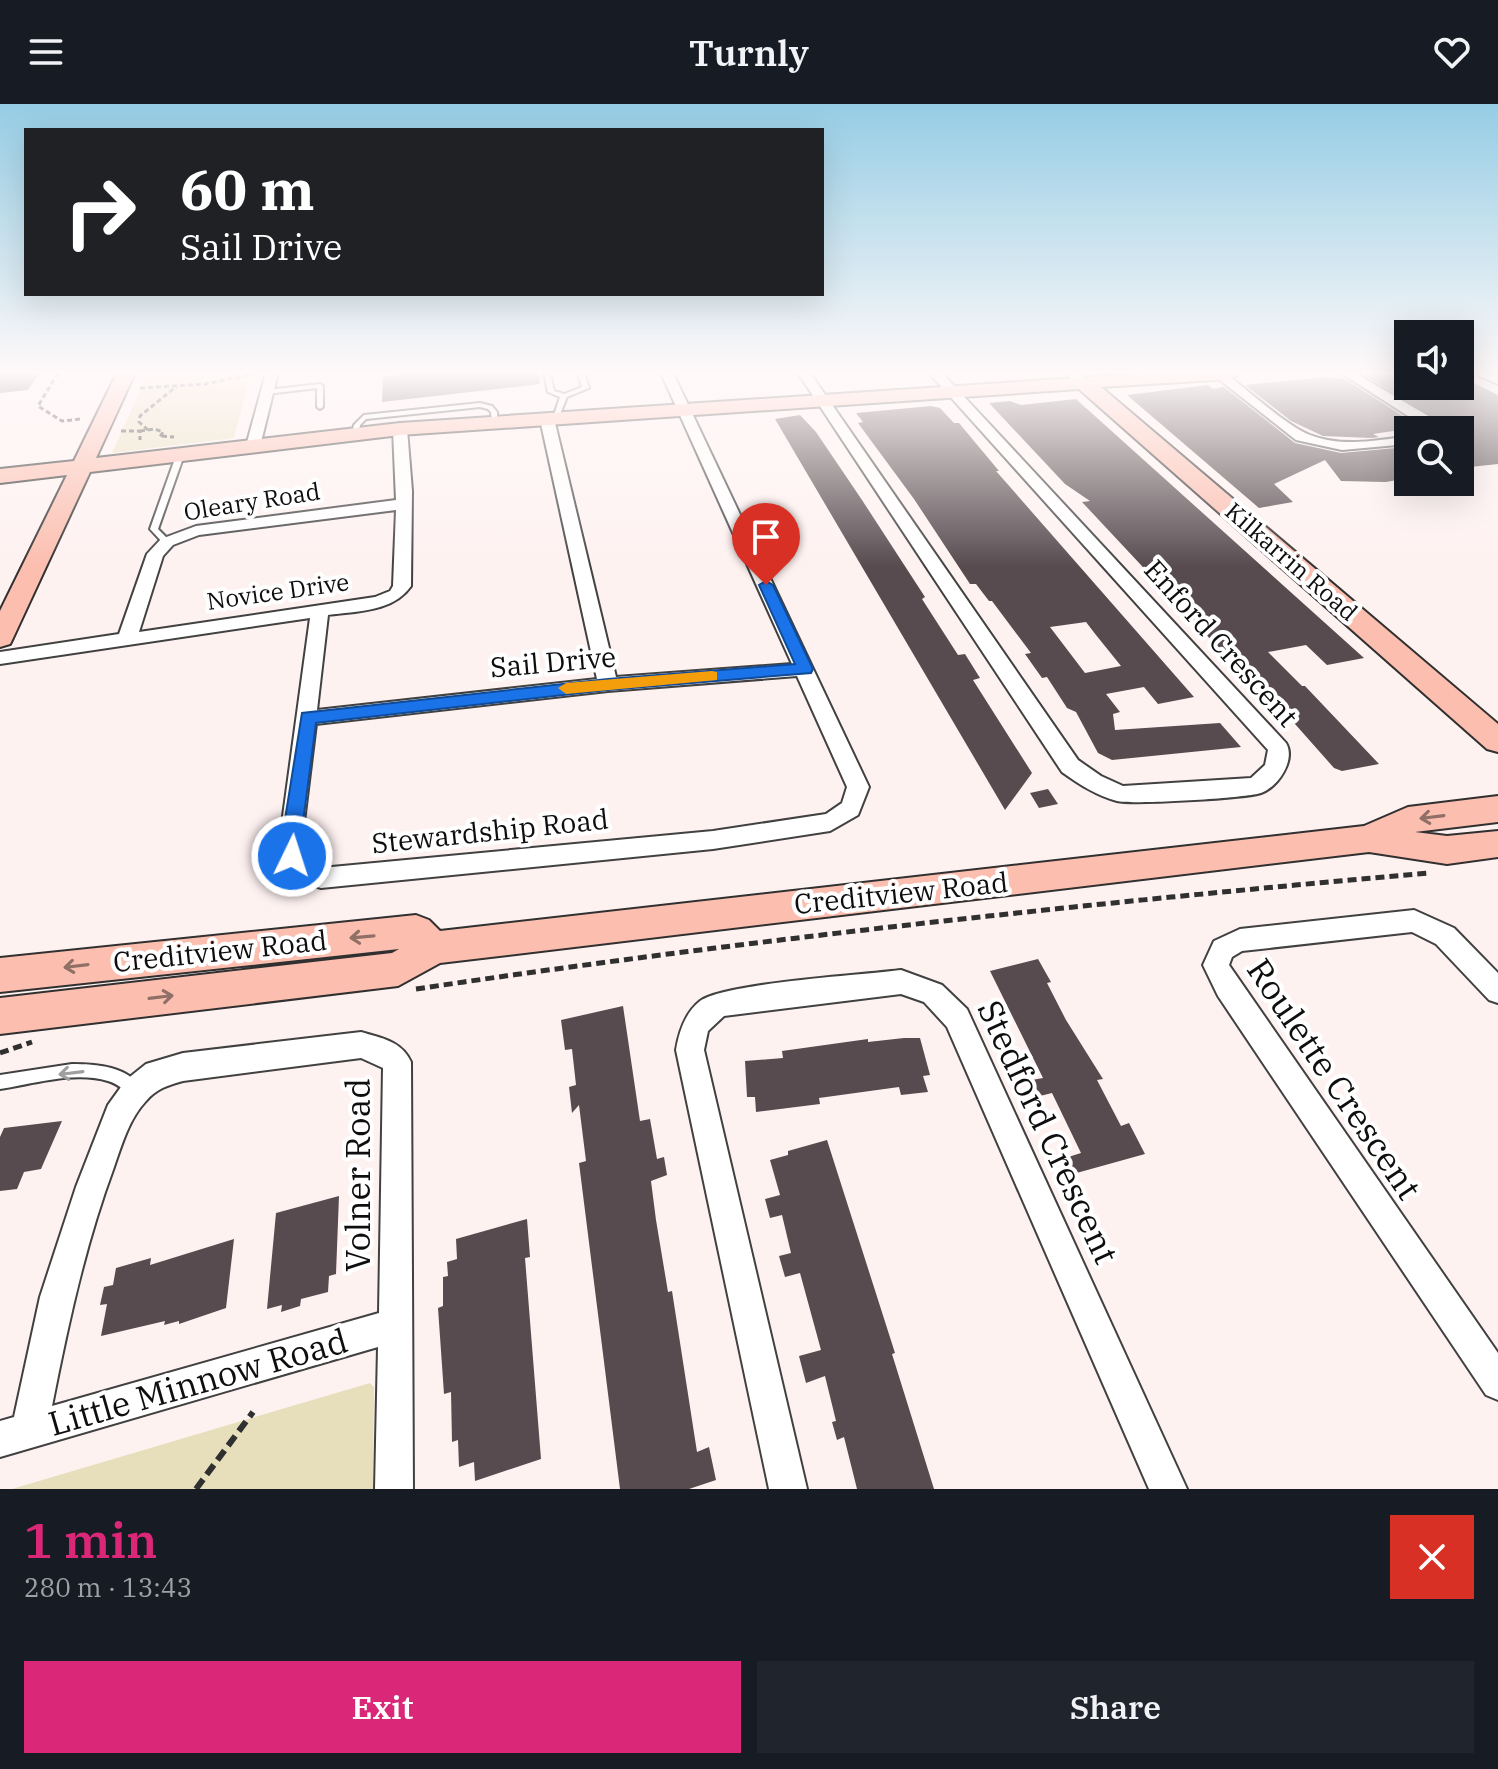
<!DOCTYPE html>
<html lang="en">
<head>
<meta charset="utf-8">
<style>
  :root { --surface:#171b24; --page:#20242c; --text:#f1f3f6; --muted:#9ea1a6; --accent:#db2777 }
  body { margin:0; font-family:"IBM Plex Serif",serif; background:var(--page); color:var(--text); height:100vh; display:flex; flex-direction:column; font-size:30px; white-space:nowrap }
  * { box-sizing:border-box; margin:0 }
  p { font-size:26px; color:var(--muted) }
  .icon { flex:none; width:44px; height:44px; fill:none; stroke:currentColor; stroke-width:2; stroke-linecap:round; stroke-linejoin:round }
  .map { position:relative; height:1385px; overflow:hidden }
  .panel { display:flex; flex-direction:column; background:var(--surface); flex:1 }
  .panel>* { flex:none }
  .banner { position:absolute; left:24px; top:24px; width:800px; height:168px; border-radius:0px; box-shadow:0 8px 32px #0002; background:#202124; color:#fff; overflow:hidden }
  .buttons { position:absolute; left:1394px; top:216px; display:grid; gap:16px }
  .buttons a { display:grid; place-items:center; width:80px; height:80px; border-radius:0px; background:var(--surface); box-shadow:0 8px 32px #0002; font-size:40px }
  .pin { position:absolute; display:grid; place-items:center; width:68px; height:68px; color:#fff; margin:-82px -34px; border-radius:50% 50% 50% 0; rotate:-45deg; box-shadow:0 0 8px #0007 }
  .pin .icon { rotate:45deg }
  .me { position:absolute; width:88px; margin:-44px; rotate:4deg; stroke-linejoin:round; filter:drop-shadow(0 0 6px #0008) }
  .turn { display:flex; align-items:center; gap:28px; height:168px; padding:0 24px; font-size:36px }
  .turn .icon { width:104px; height:104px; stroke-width:2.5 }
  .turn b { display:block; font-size:56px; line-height:68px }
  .round { display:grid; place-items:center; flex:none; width:84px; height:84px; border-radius:0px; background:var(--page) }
  .summary { display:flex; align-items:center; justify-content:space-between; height:136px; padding:0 24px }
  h1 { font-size:48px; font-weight:600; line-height:60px; color:var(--accent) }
  .button { display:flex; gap:16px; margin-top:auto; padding:16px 24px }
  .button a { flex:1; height:92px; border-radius:0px; background:var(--accent); color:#fff; font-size:32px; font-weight:600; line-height:92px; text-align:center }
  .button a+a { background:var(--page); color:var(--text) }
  header { display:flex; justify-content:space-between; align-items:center; height:104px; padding:0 24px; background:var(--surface); font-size:36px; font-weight:600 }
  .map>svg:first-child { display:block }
</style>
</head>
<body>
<header><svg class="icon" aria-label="menu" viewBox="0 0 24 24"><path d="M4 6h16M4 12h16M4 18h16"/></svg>Turnly<svg class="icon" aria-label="heart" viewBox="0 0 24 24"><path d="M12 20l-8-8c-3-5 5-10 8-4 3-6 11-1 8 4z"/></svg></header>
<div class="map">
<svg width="1498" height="1385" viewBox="0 0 1498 1385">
  <rect width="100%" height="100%" fill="#fef2f1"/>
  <!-- green -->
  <path fill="#e7debc" d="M165,269H251L234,334L112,349L147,271Z
    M370,1279L374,1283L373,1385H12Z"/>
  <!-- building -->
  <path fill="#574b4f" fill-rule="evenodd" d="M0,269H39L28,286L0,289Z
    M404,269H539L540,280L382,298L383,273Z
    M1401,269L1408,273V282H1460V272L1498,291V360L1460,364V318L1443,320L1366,272Z
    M1326,273L1345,275L1420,323L1373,330L1379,333L1371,334L1323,332L1291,317L1245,281Z
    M1208,281L1213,285L1224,283L1295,339L1341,349L1396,344L1408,352V372H1405L1408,374L1386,378L1341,377L1325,356L1274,380L1293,398L1259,404L1127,291Z
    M1076,295L1364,554L1327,561L1306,541L1268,548L1302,582H1305L1379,660L1342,667L1334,664L1265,586L1259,587L1243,570L1082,398L1090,397L1065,380L989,299L1010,297L1021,301Z
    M931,302L940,304L954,319H959L999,367H996L1194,593L1158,600L1144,583L1106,590L1120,608L1113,610L1115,626L1220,619L1241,643L1112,656L1098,649L1076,608L1067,604L1047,573L1042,574L1025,550L1031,549L992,497H989L976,480H970L914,395L858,319L863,318L856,309ZM1086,518L1096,531L1121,562L1085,569L1050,523Z
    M800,311L816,328L862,396L925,493L922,495L958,551L965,550L980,574L973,576L1032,669L1005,706L775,315Z
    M1048,685L1058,700L1039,704L1030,689Z
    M1038,855L1051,878L1047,879L1066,916L1103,975L1097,976L1121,1022L1129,1019L1145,1050L1073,1070L1065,1054L1081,1049L1052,989L1040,992L1032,976L1043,974L990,867Z
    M623,902L640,1017L650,1015L657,1055L664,1053L667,1071L651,1077L656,1116L668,1188L672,1187L697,1348L709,1343L716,1376L689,1385H620L579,1059L586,1057L579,1001L572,1009L569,983L576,981L572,945L565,946L561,916Z
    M904,934H920L930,971L923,972L928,988L901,991L899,983L819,994L820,1000L756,1008L755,993H747L745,957L783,954L782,947L868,935V938Z
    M62,1017L41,1065L24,1068L17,1085L0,1087V1033L4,1024Z
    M827,1036L895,1249L892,1250L934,1385H857L844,1333L837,1336L832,1318L836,1317L825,1272L806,1279L799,1252L821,1246L800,1169L785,1173L779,1152L791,1149L782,1111L770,1114L765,1095L780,1091L770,1056L788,1051V1047Z
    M339,1092L336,1170L329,1172L328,1188L301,1195L300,1202L281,1208L282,1201L267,1205L276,1109Z
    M527,1115L530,1153L525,1154L541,1355L475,1377L474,1358L459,1363L458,1336L452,1338L451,1288L444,1290L438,1204L443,1202V1173L448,1172L447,1158L457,1155L456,1135Z
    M234,1135L226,1204L179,1220V1217L164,1221L165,1217L101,1232L107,1200L100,1201L104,1183L113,1181L116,1164L151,1154L150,1161Z"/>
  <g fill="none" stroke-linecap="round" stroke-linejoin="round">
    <!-- lane casing -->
    <g stroke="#414141" stroke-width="4">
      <path id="lane" d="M544,269H550L554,287L564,290L582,283L578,269H584L589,284L567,293L558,315L553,314L560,293L548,288Z
        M320,280L323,282V303L320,305L317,303V284L267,290L264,288L267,286Z
        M480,299L492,302L497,308V320L492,319L491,308L488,305L480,303L366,315L360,321L358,331L352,330L354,321L364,311Z
        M177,349L184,351L158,425L171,438L167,440H164L150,425Z
        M72,960C96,960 129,962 142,986L140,991L135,993C125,988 119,980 108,977C74,967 34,980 0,985V971Z"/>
    </g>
    <!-- street casing -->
    <g stroke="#414141" stroke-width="4">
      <path id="street" d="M266,269H278L260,342L253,346L246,342Z
        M661,269H673L869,683L858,711L830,727L713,745L321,784C293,776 281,763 280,734L310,514L0,560V548L119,530L147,450L161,435L196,422L396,396L393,325L400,321L407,325L412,387L411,482C393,508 357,507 328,511L317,606L597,575L540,315L547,311L554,315L616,573L792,560ZM396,406L393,482L390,487L375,493L139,528L163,452L173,441L199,431ZM797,572L847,683L842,699L826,710L713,727L321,764L306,755L302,734L316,620L608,587Z
        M798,269H810L1078,656L1101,672L1123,682L1251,674L1265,661L1268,646L929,269H942L1286,639C1296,656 1278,683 1261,689C1246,694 1132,701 1117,697C1097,692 1079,680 1062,668Z
        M1066,269H1079L1090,279L1079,282Z
        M1211,269H1225C1247,285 1286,322 1310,331C1341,343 1376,337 1408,332V340L1342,346L1296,336Z
        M1341,269H1355L1437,317L1444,326H1430Z
        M1477,269L1498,271V280L1479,272Z
        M1414,806L1454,824L1498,869V899L1489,896L1436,840L1412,828L1242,847L1232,853L1229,861L1498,1249V1296L1486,1291L1218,892L1203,861L1214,837L1240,825Z
        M901,866L942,881L967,905L1187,1385H1149L947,923L924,898L901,890L724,912L708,927L704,946L807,1385H769L676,946C679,928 685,909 700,897C725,879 862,871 901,866Z
        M361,928C381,934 402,937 411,958L413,1385H375L378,1243L0,1353V1317L14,1313L40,1193L76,1083L108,1001L126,976L146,960L183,949ZM361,954L383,964L379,1209L52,1302C68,1221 85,1141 114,1063C122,1040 129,1015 146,997C156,985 168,981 183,977Z"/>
    </g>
    <!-- secondary casing -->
    <g stroke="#303030" stroke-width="4">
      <path id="secondary" d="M117,269H135L96,354L400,319L1153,269H1240L1231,275L1101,283L1498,620V648L1487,645L1079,285L400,331L90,368L13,534L10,540L0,543V507L67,371L0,379V365L74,357Z
        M1498,692V718L1415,728L1447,732L1498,727V753L1447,760L1369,748L440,859L398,882L0,930V894L392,849L399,845L0,888V854L416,811L429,816L440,827L1364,722L1408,703Z"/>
    </g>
    <!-- path-far2 -->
    <path stroke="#303030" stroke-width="3" stroke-dasharray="5 3" stroke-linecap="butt" d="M58,269L38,302L62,317L81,315
      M140,284L205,280L253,270
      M148,326L139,318L140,312L177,282
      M121,327H140V336
      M140,327L155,325L163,328L160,333
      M162,332L174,333"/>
    <!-- path-far1 -->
    <path stroke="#303030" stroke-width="5" stroke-dasharray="9 5" stroke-linecap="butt" d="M416,885C752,835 1090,799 1428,769
      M0,949L32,938"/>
    <!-- path -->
    <path stroke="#303030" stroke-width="6" stroke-dasharray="12 6" stroke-linecap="butt" d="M196,1385L253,1308"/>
    <!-- lane -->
    <use href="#lane" fill="#fff" fill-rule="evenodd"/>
    <!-- street -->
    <use href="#street" fill="#fff" fill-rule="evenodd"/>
    <!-- secondary -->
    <use href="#secondary" fill="#fbbeaf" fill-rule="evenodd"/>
  </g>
  <!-- one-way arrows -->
  <defs><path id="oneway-shaft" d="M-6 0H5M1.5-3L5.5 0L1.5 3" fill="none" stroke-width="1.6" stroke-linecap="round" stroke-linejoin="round" transform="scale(2)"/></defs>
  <g stroke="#906f67">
    <use href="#oneway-shaft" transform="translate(1432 713) rotate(173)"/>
    <use href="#oneway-shaft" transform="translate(362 833) rotate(175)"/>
    <use href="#oneway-shaft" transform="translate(76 862) rotate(173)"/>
    <use href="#oneway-shaft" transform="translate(161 893) rotate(-7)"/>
  </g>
  <use stroke="#9f9f9f" href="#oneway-shaft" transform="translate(71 969) rotate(173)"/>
  <!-- sky -->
  <linearGradient id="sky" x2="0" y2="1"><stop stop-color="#95cde5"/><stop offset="0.58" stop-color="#fff9f9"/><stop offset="1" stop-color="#fff9f9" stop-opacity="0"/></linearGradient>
  <rect width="1498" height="463" fill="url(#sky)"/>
  <!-- route -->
  <path fill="#1a73e8" stroke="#114b97" stroke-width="2" d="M766,477L773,481L813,565L811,569L608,586L316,619L301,734L298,758H285L282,734L302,609L608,575L795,560L759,481Z"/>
  <!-- slow -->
  <path fill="#f59e0b" d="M712,567L717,568V576L566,590L558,584L566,579Z"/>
  <g text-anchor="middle" stroke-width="8" stroke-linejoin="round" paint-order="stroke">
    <!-- far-street labels -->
    <g font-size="24" fill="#0e0e0e" stroke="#fff">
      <text transform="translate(252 398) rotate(-9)" y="8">Oleary Road</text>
      <text transform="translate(1291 458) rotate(41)" y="8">Kilkarrin Road</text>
      <text transform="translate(278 488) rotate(-8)" y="8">Novice Drive</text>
    </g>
    <!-- street labels -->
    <g font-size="28" fill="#0e0e0e" stroke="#fff">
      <text transform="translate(1221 539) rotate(48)" y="10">Enford Crescent</text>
      <text transform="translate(553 558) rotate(-5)" y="10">Sail Drive</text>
      <text transform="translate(490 727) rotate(-6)" y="10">Stewardship Road</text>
      <text transform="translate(901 789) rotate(-6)" y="10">Creditview Road</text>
      <text transform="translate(220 847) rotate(-6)" y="10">Creditview Road</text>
    </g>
    <!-- near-street labels -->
    <g font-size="34" fill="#0e0e0e" stroke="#fff">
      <text transform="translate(1334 975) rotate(56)" y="12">Roulette Crescent</text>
      <text transform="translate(1048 1028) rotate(65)" y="12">Stedford Crescent</text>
      <text transform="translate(358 1071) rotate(-90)" y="12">Volner Road</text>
      <text transform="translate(198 1278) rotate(-16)" y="12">Little Minnow Road</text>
    </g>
  </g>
</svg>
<div class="buttons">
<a><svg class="icon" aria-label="sound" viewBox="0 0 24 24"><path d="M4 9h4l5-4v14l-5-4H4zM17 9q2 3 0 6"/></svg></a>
<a><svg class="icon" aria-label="search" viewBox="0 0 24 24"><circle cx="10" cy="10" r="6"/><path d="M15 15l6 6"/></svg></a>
</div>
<div class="pin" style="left:766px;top:481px;background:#d93025"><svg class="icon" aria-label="arrive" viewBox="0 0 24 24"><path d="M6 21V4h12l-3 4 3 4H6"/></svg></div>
<svg class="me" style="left:292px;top:752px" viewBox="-20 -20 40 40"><circle r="17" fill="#1a73e8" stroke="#fff" stroke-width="3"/><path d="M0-11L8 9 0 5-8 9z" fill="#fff"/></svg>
<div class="banner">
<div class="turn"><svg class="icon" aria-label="right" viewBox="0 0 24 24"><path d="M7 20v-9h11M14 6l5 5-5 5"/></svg><div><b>60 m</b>Sail Drive</div></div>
</div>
</div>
<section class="panel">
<div class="summary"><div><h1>1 min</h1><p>280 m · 13:43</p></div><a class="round" style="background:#d93025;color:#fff"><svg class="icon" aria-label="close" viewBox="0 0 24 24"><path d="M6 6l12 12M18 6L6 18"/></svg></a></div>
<div class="button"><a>Exit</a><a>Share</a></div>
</section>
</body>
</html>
